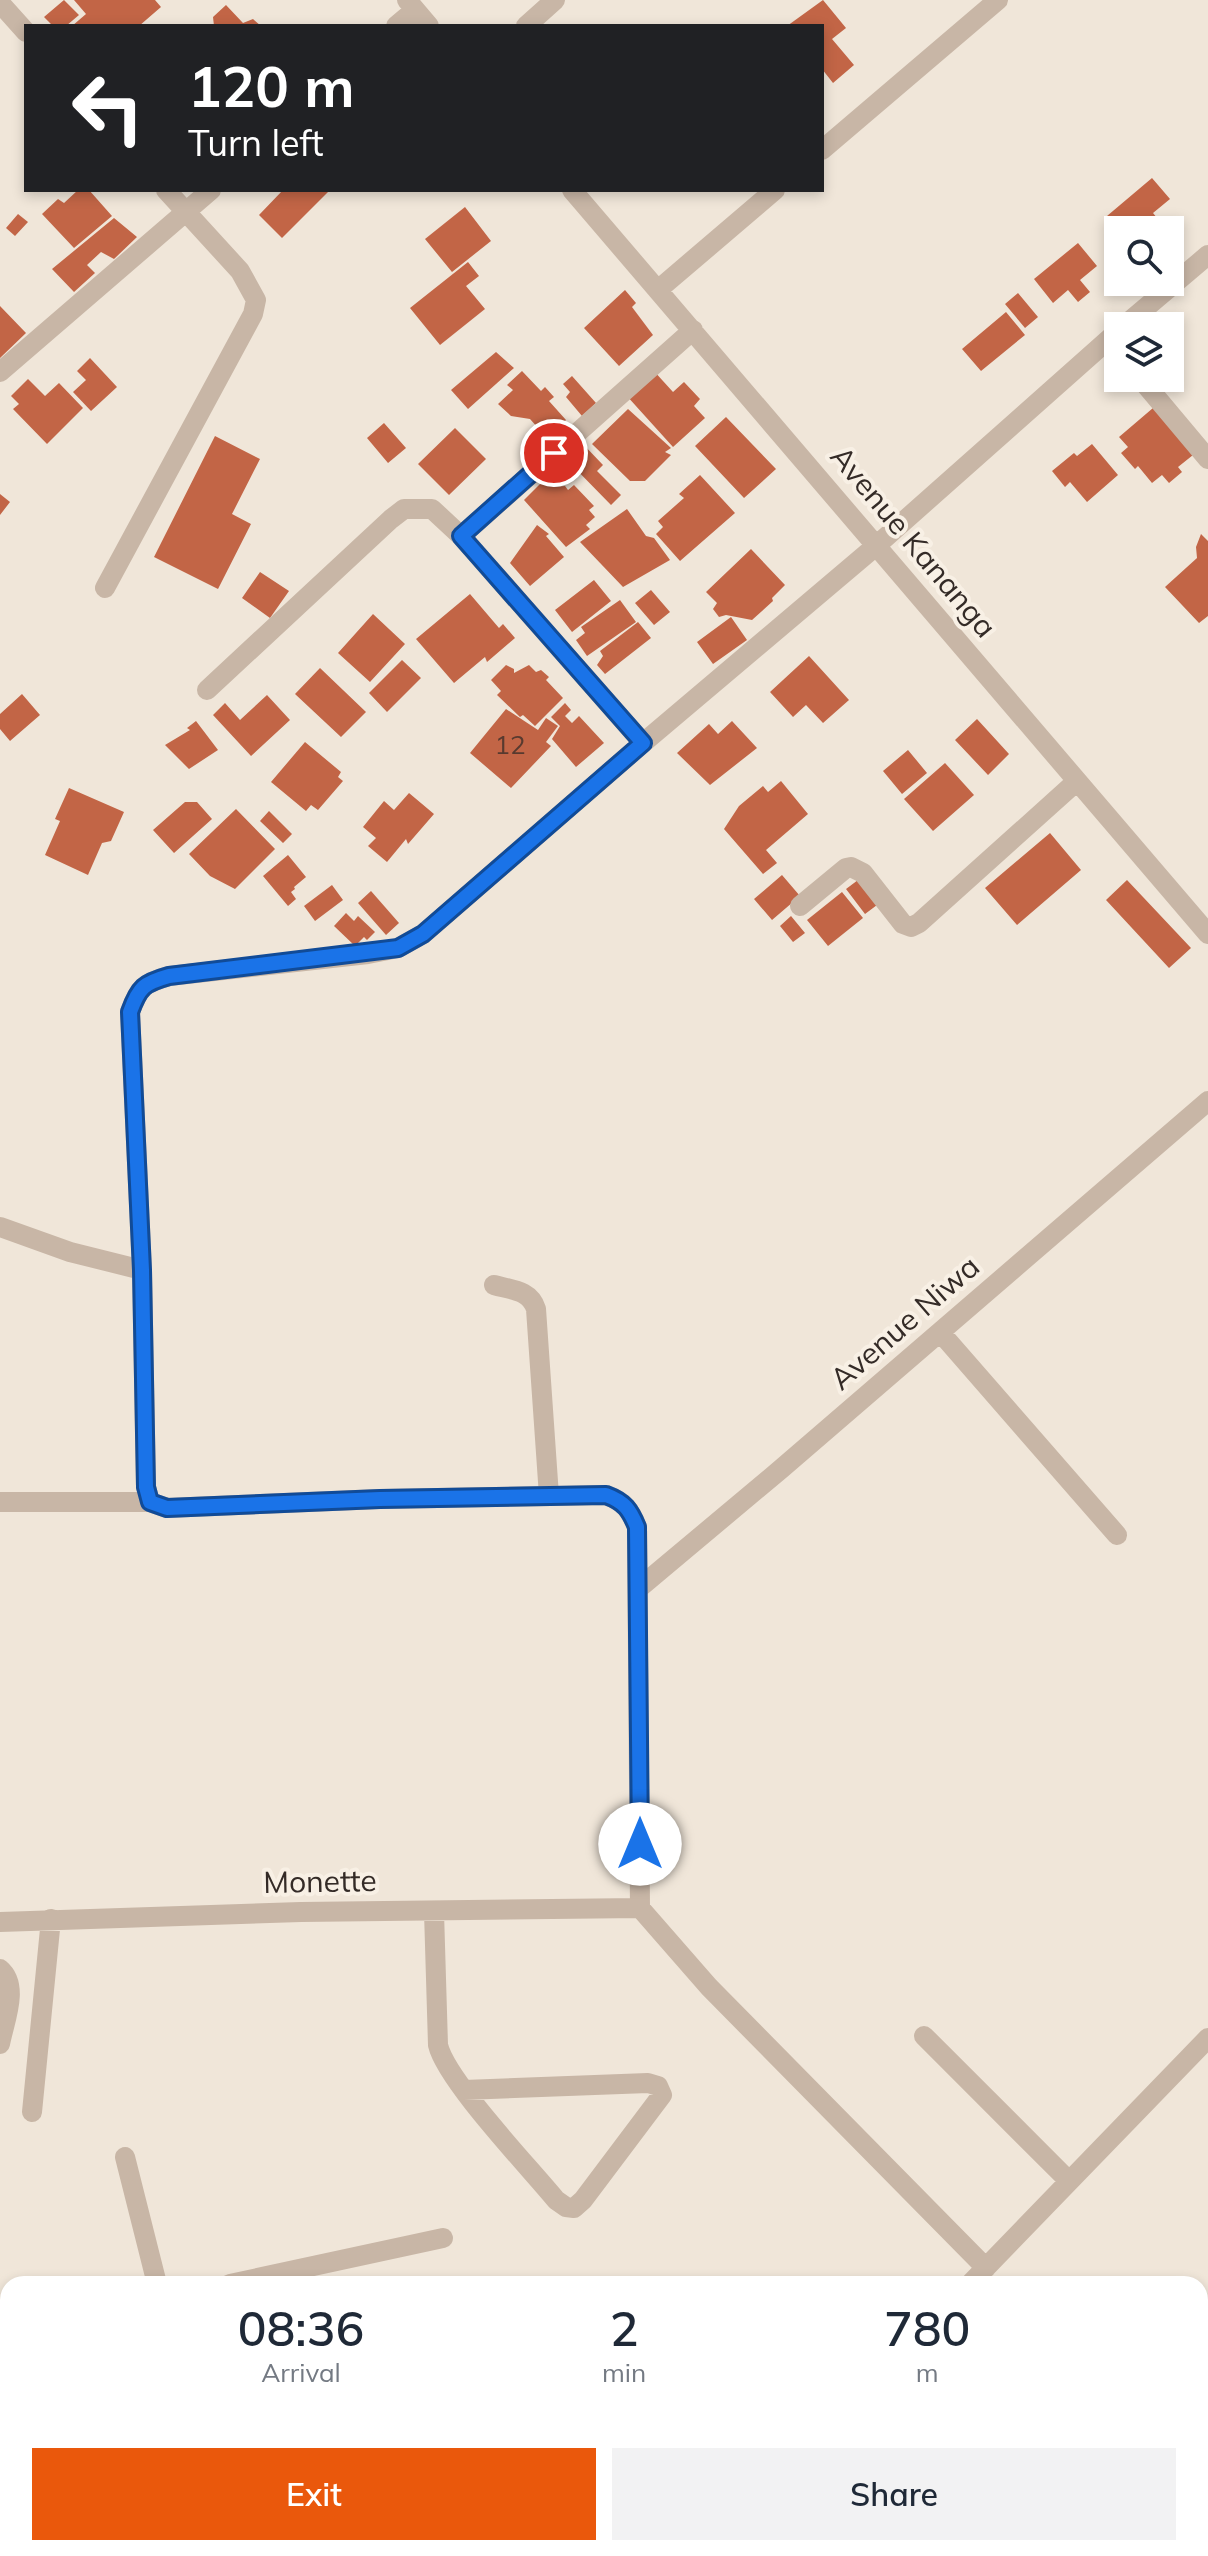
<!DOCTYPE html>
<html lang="en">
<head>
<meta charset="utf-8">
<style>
  :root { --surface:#fff; --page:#f2f2f3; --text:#1f2937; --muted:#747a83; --accent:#ea580c }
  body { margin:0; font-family:Mulish,sans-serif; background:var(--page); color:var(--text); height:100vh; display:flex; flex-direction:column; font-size:30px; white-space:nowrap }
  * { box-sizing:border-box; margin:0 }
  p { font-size:26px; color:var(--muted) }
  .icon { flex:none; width:44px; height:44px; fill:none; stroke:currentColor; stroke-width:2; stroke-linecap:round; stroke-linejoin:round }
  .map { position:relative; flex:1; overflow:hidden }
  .sheet { position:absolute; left:0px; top:2276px; width:1208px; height:280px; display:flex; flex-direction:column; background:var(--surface); border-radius:24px 24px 0 0; box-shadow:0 4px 12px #0003 }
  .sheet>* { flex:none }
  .hud { position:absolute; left:24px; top:24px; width:800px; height:168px; border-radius:0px; box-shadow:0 4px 12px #0003; background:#202124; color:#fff; overflow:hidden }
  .buttons { position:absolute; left:1104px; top:216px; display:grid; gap:16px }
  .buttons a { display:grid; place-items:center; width:80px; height:80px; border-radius:0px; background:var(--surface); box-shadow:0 4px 12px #0003; font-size:40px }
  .pin { position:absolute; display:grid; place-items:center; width:68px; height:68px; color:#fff; margin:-34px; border:4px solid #fff; border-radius:50%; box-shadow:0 2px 8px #0007 }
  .me { position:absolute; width:88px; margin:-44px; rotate:0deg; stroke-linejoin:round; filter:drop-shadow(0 0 6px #0008) }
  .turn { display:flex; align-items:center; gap:28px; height:168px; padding:0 32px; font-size:36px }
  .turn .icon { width:104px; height:104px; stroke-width:2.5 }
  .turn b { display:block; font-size:56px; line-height:68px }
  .eta { display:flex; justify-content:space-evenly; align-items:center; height:136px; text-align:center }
  .eta b { font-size:48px; font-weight:600; line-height:56px }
  .action { display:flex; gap:16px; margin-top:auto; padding:16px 32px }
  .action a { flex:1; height:92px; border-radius:0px; background:var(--accent); color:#fff; font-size:32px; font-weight:600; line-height:92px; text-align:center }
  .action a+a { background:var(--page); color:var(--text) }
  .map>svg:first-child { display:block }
</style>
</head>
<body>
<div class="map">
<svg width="1208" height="2556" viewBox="0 0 1208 2556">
  <rect width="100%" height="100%" fill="#f0e6d9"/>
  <!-- building -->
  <path fill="#c26546" d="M64,0L79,15L66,26H53L44,17Z
    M74,0H155L161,7L139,26H72L86,14Z
    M823,0L846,28L832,39L854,65L833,83L822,69V26H787Z
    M226,5L243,23L253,19L261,26H214L213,17Z
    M1152,178L1170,199L1153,213L1162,224L1154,230H1149L1143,222L1133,230H1119L1107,216Z
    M78,190H89L112,216L74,248L42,214L58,199L64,203Z
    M283,190H330L282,238L259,215Z
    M465,207L491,241L452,272L425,239Z
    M18,214L28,222L15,236L6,228Z
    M114,218L137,237L114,259L101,252L87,265L95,273L74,292L52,269Z
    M1078,243L1097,266L1080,280L1090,292L1078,302L1068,290L1053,303L1034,279Z
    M468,262L479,276L466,286L485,309L440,345L410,308Z
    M625,290L636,303L632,307L653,335L619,366L584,328Z
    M1018,293L1038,317L1025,328L1005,304Z
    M0,306L26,333L0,358Z
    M1006,312L1025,335L981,371L962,349Z
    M496,352L514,368L468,409L451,390Z
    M90,358L117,387L91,411L73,392L86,380L77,371Z
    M653,370L673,392L684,382L700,399L694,406L705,418L673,447L626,395Z
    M522,371L541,391L545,387L554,397L549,401L566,420L547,438L530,419L511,416L498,404L513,390L507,385Z
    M572,376L596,403L582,416L566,397L570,392L563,384Z
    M28,379L45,396L59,383L83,408L47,444L13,409L19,404L11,396Z
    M1153,408L1193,455L1178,467L1182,472L1169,483L1162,475L1152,483L1138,466L1135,469L1121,453L1128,447L1119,437Z
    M628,409L671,448L665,452L671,455L645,481H630L592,444Z
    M726,417L776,469L744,498L695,446Z
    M384,423L406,448L388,463L367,438Z
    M455,428L486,459L449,495L418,464Z
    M215,436L260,459L232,514L251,524L218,589L154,557Z
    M581,442L603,465L597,471L621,495L611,505L565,458Z
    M1092,444L1118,475L1087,502L1070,482L1065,487L1052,471L1074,453L1077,456Z
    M700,475L735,513L680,561L656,534L663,527L658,521L684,498L679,494Z
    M546,478L553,487L565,486L568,490L574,485L594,506L589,510L595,517L586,525L590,529L566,547L524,500Z
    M0,494L10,502L0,515Z
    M627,509L646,536L654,538L670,560L623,587L580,542Z
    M537,525L549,534L546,536L564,557L530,586L510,563Z
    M1201,534L1208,541V616L1199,623L1165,587L1197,558L1196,547Z
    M751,549L785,585L772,598L773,601L752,620L726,615L719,617L713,609L717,603L706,592Z
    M260,572L289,591L270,618L242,598Z
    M594,580L611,601L572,632L555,610Z
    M651,590L670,612L654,625L635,603Z
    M470,594L499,628L503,624L515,638L487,662L485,657L454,683L416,639Z
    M620,600L636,622L587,656L576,640L585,633L581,627Z
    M373,614L405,644L370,682L338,653Z
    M731,617L747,640L713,664L697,642Z
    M638,622L651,638L605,674L597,665L603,656L600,651Z
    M809,656L849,700L823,723L806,705L793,717L770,692Z
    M402,660L421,678L387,712L369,693Z
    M506,665L514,669V673L529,665L536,672L541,670L549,677L546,680L563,698L535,726L523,715L520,717L497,695L501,691L491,680Z
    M320,668L366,712L341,737L295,694Z
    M22,694L40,715L10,741L0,729V714Z
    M267,695L290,720L251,756L213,715L225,703L240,720Z
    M565,703L571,710L565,716L572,723L579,716L604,743L576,767L552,739L560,726L551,717Z
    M506,709L538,730L546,718L558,726L546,742L551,746L511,788L470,753Z
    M977,719L1009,754L988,775L955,740Z
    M196,721L218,750L189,769L165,745L190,730L187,728Z
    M732,721L757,748L710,785L677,753L709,724L718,734Z
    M305,742L341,772L338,777L343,781L318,810L311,805L306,811L271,782Z
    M908,750L927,773L902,794L883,771Z
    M945,763L974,795L933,831L904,799Z
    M781,781L808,814L766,850L777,863L763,874L724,829L739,806L763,786L768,792Z
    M69,788L124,812L111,841L102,843L88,875L45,855L60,821L55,819Z
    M409,793L434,814L408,844L406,839L387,862L368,846L376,838L363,827L384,801L394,810Z
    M185,802H197L212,819L174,853L153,830Z
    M236,809L275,849L235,889L210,876L189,854Z
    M269,811L292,834L283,843L260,821Z
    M1050,833L1081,870L1017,925L985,888Z
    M288,855L306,877L294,887L295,889L291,892L296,899L288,906L263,876Z
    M782,875L800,896L772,920L754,899Z
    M858,880L877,905L865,914L846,889Z
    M1127,880L1191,948L1169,968L1106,900Z
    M332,885L343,900L315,921L304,906Z
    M371,891L399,923L386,935L358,903Z
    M842,892L863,918L828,946L807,920Z
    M346,913L354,921L358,916L375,932L367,940L364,937L355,946L334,926Z
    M791,916L805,933L793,942L780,926Z"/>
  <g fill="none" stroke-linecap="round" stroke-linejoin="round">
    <!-- minor -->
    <path stroke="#c8b6a6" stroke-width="20" d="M407,0L429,26
      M0,3L26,32
      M396,26L415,10
      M526,26L555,0
      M822,150L998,0
      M572,190L1208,934
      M659,289L775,190
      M1124,326L1208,255
      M0,372L211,190
      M1140,378L1208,459
      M461,536L693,330
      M105,588L253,314L256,300L240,271L166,190
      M207,690L391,519L404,509H432L461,536L643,743
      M800,906L846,868L851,867L863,873L903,924L911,927L919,923L1077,781
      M0,1227L70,1252L142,1270
      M494,1285C512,1290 530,1290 536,1309L549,1496
      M940,1332L1117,1535
      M0,1502H150L167,1508L380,1499L606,1495C625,1502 630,1510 637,1527L640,1908L709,1987L986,2268
      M150,1502L146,1487L142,1270L130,1012C139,987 144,983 169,976L368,954L398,948L423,934L643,743L877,545L1118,331
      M639,1588L781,1469L1208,1101
      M434,1912L438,2045C446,2080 529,2167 556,2200L566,2207L574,2208L583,2200L662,2095L658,2086L648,2083L464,2090
      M0,1922L301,1912L640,1908
      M0,1969C20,1986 4,2022 0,2044
      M924,2036L1069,2181
      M32,2112L51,1919
      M125,2157L157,2284
      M230,2284L443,2238
      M970,2284L1208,2038
      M0,2438L8,2437
      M1200,2527L1208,2519
      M210,2548L212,2556
      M705,2556L713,2548
      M1171,2556L1179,2548"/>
  </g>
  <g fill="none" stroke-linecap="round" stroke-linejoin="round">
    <!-- route casing -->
    <g stroke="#114b97" stroke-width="20">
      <path id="route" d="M554,453L461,536L643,743L423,934L398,948L169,976C144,983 139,987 130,1012L142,1270L146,1487L150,1502L167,1508L380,1499L606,1495C625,1502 630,1510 637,1527L640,1844"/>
    </g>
    <!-- route -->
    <use href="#route" stroke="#1a73e8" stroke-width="14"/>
  </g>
  <g text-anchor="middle" stroke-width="8" stroke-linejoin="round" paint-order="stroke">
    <!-- number labels -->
    <g font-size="26" fill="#583a2f">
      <text x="510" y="754">12</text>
    </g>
    <!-- street labels -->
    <g font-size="30" fill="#342b27" stroke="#f8f0e5">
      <text transform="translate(913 542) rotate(50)" y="10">Avenue Kananga</text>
      <text transform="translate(905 1323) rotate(-41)" y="10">Avenue Niwa</text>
      <text transform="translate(320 1882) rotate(-1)" y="10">Monette</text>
    </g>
  </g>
</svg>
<div class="buttons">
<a><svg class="icon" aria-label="search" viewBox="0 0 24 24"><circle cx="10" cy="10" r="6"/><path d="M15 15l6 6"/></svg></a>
<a><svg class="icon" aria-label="layers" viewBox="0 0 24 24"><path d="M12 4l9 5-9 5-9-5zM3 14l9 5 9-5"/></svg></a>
</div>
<div class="pin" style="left:554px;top:453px;background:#d93025"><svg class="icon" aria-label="arrive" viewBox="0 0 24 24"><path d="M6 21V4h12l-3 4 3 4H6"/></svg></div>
<svg class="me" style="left:640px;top:1844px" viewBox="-20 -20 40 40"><circle r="19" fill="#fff"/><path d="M0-13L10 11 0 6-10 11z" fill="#1a73e8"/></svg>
<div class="hud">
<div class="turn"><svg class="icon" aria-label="left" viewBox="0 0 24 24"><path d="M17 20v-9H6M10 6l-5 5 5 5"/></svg><div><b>120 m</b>Turn left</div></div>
</div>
<section class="sheet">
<div class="eta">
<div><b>08:36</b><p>Arrival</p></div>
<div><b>2</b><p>min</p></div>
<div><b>780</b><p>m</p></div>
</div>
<div class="action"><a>Exit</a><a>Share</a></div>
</section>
</div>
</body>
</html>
